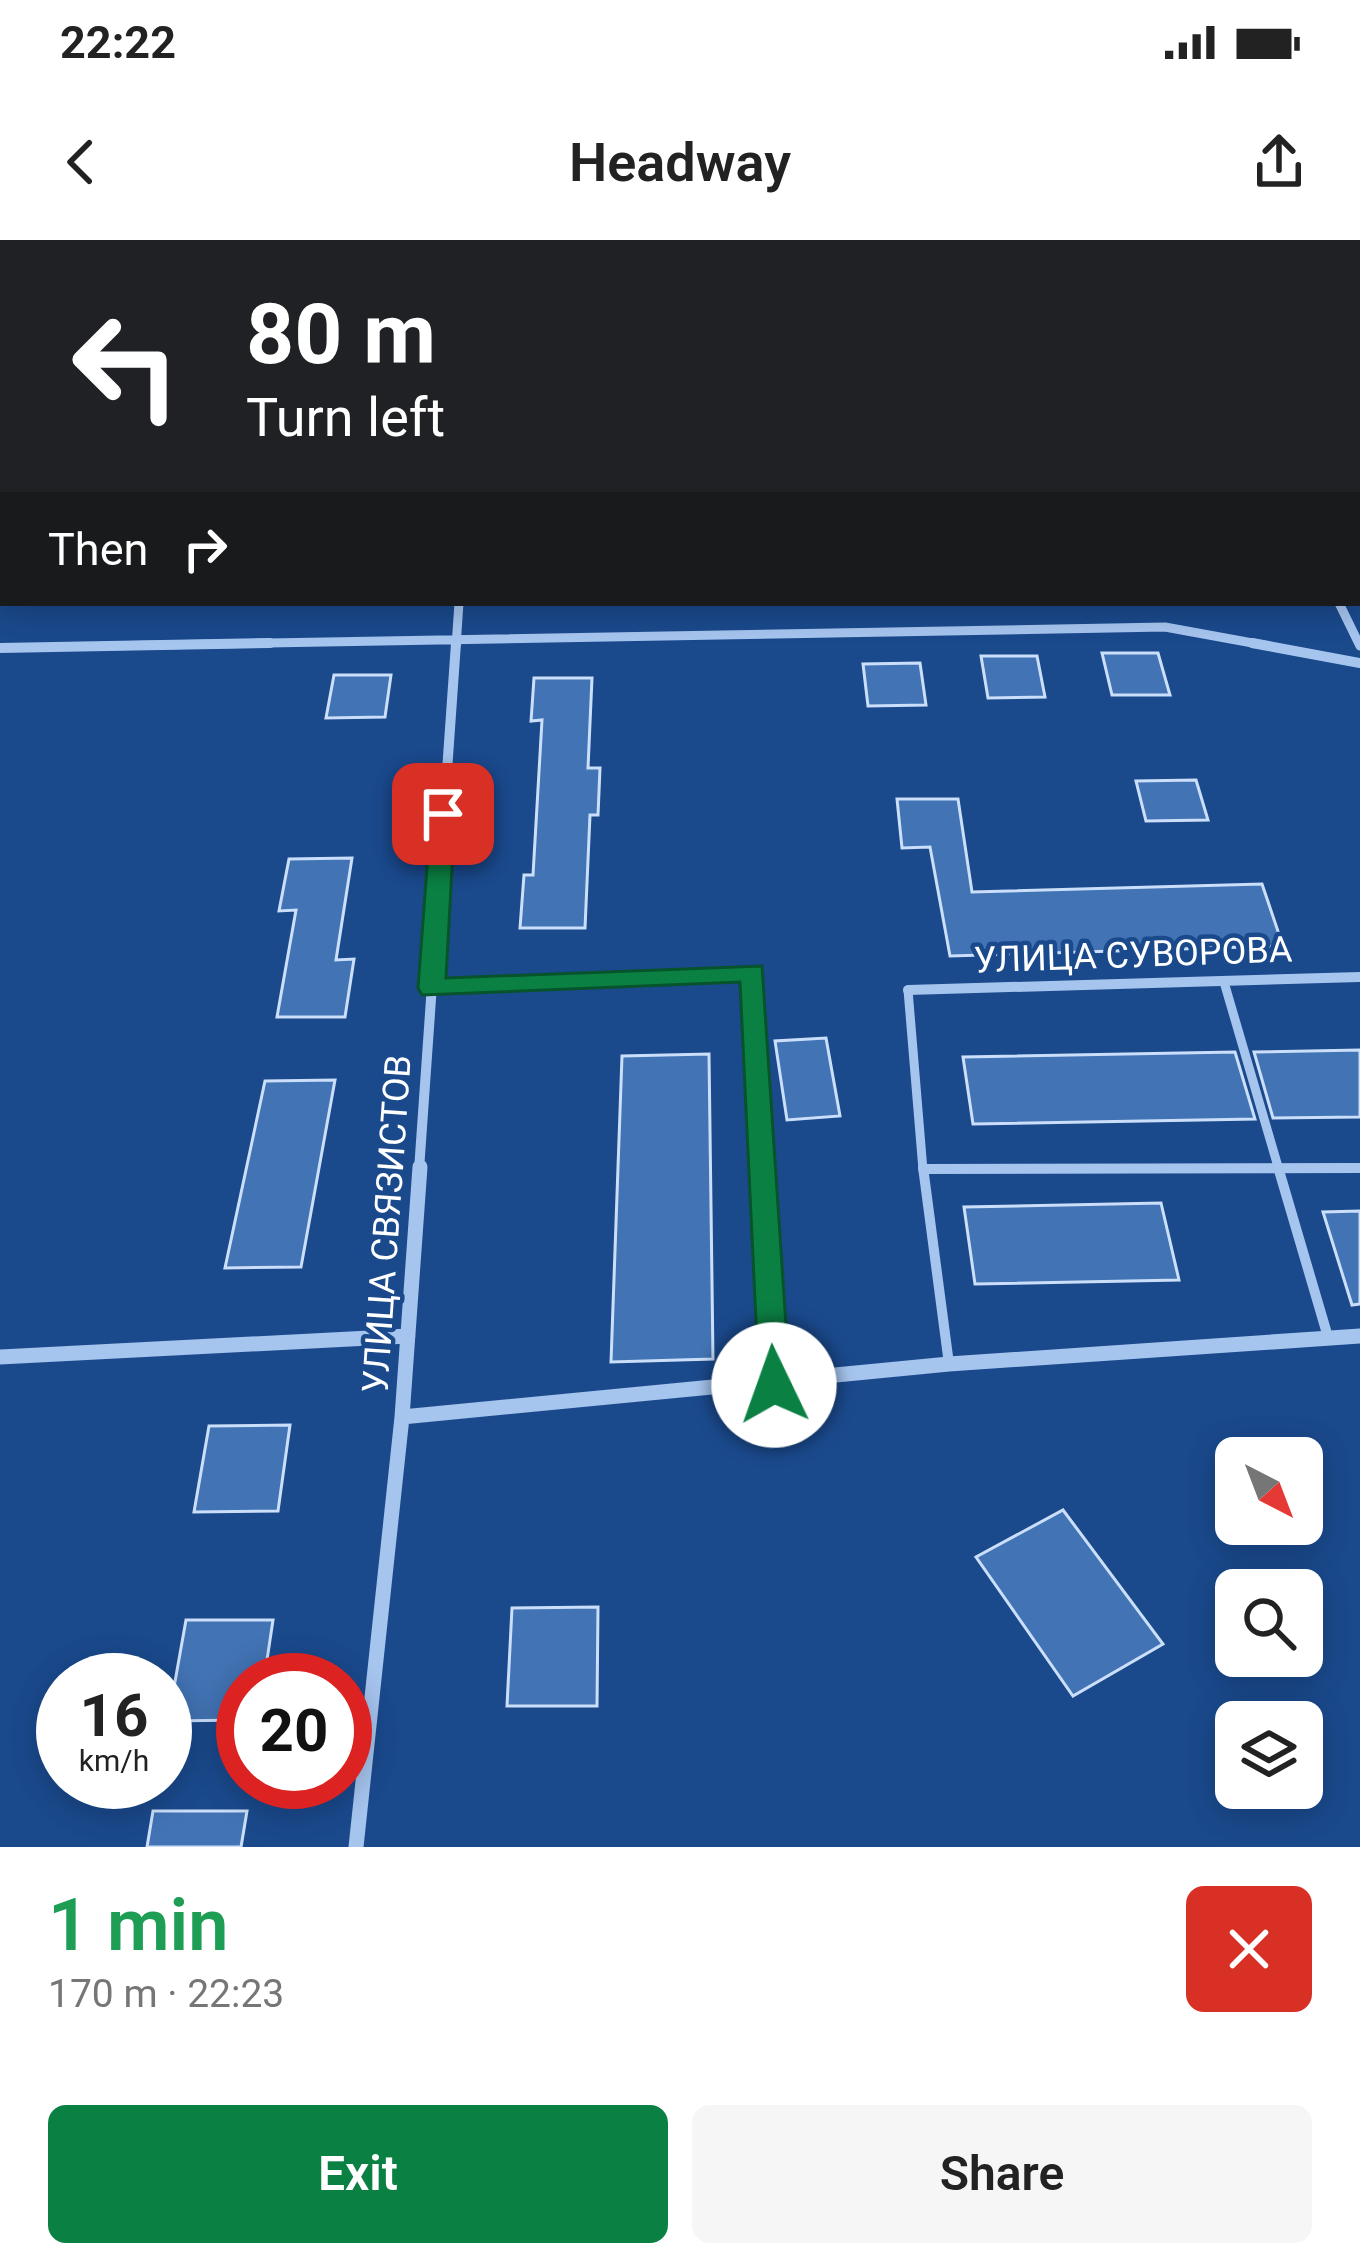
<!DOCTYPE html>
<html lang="en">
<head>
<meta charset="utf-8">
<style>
  :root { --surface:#fff; --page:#f6f6f6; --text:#222; --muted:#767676; --accent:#0b8043 }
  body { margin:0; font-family:Roboto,sans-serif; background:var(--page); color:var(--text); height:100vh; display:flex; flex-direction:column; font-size:45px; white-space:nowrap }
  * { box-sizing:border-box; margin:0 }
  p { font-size:39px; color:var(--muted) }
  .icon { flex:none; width:66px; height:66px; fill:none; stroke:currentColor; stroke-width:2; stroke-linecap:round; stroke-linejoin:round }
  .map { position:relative; height:1607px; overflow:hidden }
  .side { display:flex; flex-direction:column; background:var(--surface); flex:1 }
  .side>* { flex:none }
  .guide { position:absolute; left:0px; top:0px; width:1362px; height:366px; box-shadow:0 6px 30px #0003; background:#202124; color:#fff; overflow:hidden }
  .needle { width:78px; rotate:138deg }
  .fabs { position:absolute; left:1215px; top:1197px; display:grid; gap:24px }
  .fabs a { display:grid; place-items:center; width:108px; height:108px; border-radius:18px; background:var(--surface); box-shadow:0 6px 30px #0003; font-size:60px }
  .speed { position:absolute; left:36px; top:1413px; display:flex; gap:24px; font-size:60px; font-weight:700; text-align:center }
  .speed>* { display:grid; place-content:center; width:156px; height:156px; border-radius:50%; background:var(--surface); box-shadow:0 6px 30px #0003; line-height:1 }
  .speed small { font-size:30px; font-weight:400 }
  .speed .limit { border:18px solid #d22; background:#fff; color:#111 }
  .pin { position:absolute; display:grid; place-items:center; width:102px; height:102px; color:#fff; margin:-51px; border-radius:24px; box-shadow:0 6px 18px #0006 }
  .me { position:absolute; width:132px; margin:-66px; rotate:357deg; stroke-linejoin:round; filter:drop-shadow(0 0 9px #0008) }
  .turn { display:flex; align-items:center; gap:42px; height:252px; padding:0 48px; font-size:54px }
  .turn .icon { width:156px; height:156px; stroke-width:2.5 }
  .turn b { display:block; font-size:84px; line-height:102px }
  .then { display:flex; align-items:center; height:114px; padding:0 48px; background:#0003; gap:24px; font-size:45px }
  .round { display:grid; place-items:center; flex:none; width:126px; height:126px; border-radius:18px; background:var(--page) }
  .headline { display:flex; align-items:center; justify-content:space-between; height:204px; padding:0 48px }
  h1 { font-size:72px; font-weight:600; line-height:90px; color:#1e9e55 }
  .cta { display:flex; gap:24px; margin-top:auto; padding:24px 48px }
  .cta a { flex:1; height:138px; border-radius:18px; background:var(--accent); color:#fff; font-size:48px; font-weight:600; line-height:138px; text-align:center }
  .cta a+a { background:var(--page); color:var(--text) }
  .status { display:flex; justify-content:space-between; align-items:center; height:84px; padding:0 60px; background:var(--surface); direction:ltr }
  .status svg { height:33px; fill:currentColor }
  header { display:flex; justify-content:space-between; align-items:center; height:156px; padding:0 48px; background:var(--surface); font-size:54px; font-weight:600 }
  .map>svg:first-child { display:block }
</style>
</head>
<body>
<div class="status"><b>22:22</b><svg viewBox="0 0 49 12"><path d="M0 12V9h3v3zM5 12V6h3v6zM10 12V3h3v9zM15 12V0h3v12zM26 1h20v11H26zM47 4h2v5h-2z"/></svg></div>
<header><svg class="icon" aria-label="back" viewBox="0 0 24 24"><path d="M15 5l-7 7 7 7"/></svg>Headway<svg class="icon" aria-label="share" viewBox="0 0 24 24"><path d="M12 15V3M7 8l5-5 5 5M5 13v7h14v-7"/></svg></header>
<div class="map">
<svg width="1360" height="1607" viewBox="0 0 1360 1607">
  <rect width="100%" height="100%" fill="#1a498c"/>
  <!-- building -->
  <path fill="#4273b4" stroke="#cbdffa" stroke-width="3" d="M1102,413H1158L1170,455H1112Z
    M981,416H1037L1045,457L988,458Z
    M920,423L926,465L868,466L863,424Z
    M334,435H391L385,477L326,478Z
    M534,438H592L588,528H600L598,575H590L585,688H520L524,635H533L542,480L531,481Z
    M1196,540L1208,580L1146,581L1136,541Z
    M897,559H958L972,652L1262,644L1283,706L950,716L930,607L902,608Z
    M352,618L336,720L354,719L345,777H277L296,670L279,671L289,619Z
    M826,798L840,876L787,880L775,801Z
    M1360,810V877L1273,878L1254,812Z
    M1235,812L1255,879L973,884L963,817Z
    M709,814L713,1119L611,1122L622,816Z
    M335,840L301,1027L225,1028L265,841Z
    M1161,963L1179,1040L975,1044L964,967Z
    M1360,971V1064L1352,1065L1323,972Z
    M290,1185L278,1271L194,1272L209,1186Z
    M1063,1270L1163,1404L1073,1456L976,1317Z
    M598,1367L597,1466H507L512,1368Z
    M186,1380H273L264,1440H243V1480L168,1481Z
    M153,1571H247L241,1607H147Z"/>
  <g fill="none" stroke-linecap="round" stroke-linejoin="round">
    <!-- service-far1 -->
    <path stroke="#a5c4ee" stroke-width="9" d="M1224,742L1279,930
      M432,748L752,732L763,930
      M908,750L923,930
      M923,929L1360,928"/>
    <!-- service -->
    <path stroke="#a5c4ee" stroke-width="10" d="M762,927L774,1145
      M923,927L949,1124
      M1278,927L1328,1097
      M923,929L1360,928"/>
    <!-- minor-far2 -->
    <path stroke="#a5c4ee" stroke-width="9" d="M0,195L3,187
      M1339,363L1360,406
      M103,406L1165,387L1269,406
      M456,406L459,363"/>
    <!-- minor-far1 -->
    <path stroke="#a5c4ee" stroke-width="10" d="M1252,403L1360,423
      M0,408L270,403
      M908,750L1360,737
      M419,930L456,403"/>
    <!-- minor -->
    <path stroke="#a5c4ee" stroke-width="15" d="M0,1117L408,1096
      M402,1177L949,1124L1360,1096
      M356,1607L402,1177L420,927"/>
  </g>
  <!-- route -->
  <path fill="#0b8043" stroke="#07532c" stroke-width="3" d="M443,566L455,574L446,738L762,726L790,1145L785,1154H763L759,1145L740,742L422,755L418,748L431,574Z"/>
  <g text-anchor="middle" stroke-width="9" stroke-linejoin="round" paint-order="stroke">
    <!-- street labels -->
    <g font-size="36" fill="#fff" stroke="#1a498c">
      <text transform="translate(1133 714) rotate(-2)" y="13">УЛИЦА СУВОРОВА</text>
      <text transform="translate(386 984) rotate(-86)" y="13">УЛИЦА СВЯЗИСТОВ</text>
    </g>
  </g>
</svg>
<div class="fabs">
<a><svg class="needle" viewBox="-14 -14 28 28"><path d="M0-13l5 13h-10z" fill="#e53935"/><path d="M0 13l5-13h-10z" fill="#767676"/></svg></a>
<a><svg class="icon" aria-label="search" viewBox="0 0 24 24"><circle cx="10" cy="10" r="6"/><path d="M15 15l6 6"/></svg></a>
<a><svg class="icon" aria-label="layers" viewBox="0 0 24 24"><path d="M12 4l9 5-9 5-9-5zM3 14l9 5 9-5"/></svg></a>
</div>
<div class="speed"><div>16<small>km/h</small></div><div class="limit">20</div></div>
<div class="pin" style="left:443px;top:574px;background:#d93025"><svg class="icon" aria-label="arrive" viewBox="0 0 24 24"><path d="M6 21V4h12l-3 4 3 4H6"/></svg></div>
<svg class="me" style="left:774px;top:1145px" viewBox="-20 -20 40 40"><circle r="19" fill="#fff"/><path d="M0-13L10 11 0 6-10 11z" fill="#0b8043"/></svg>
<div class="guide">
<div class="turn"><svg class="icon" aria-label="left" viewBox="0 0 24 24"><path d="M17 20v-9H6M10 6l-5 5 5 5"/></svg><div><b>80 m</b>Turn left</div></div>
<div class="then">Then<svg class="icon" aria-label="right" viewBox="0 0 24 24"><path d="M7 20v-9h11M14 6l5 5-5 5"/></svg></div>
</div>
</div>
<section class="side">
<div class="headline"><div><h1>1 min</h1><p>170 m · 22:23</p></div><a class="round" style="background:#d93025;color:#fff"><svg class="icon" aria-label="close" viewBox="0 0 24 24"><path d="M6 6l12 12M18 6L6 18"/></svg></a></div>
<div class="cta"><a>Exit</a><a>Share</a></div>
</section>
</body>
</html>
